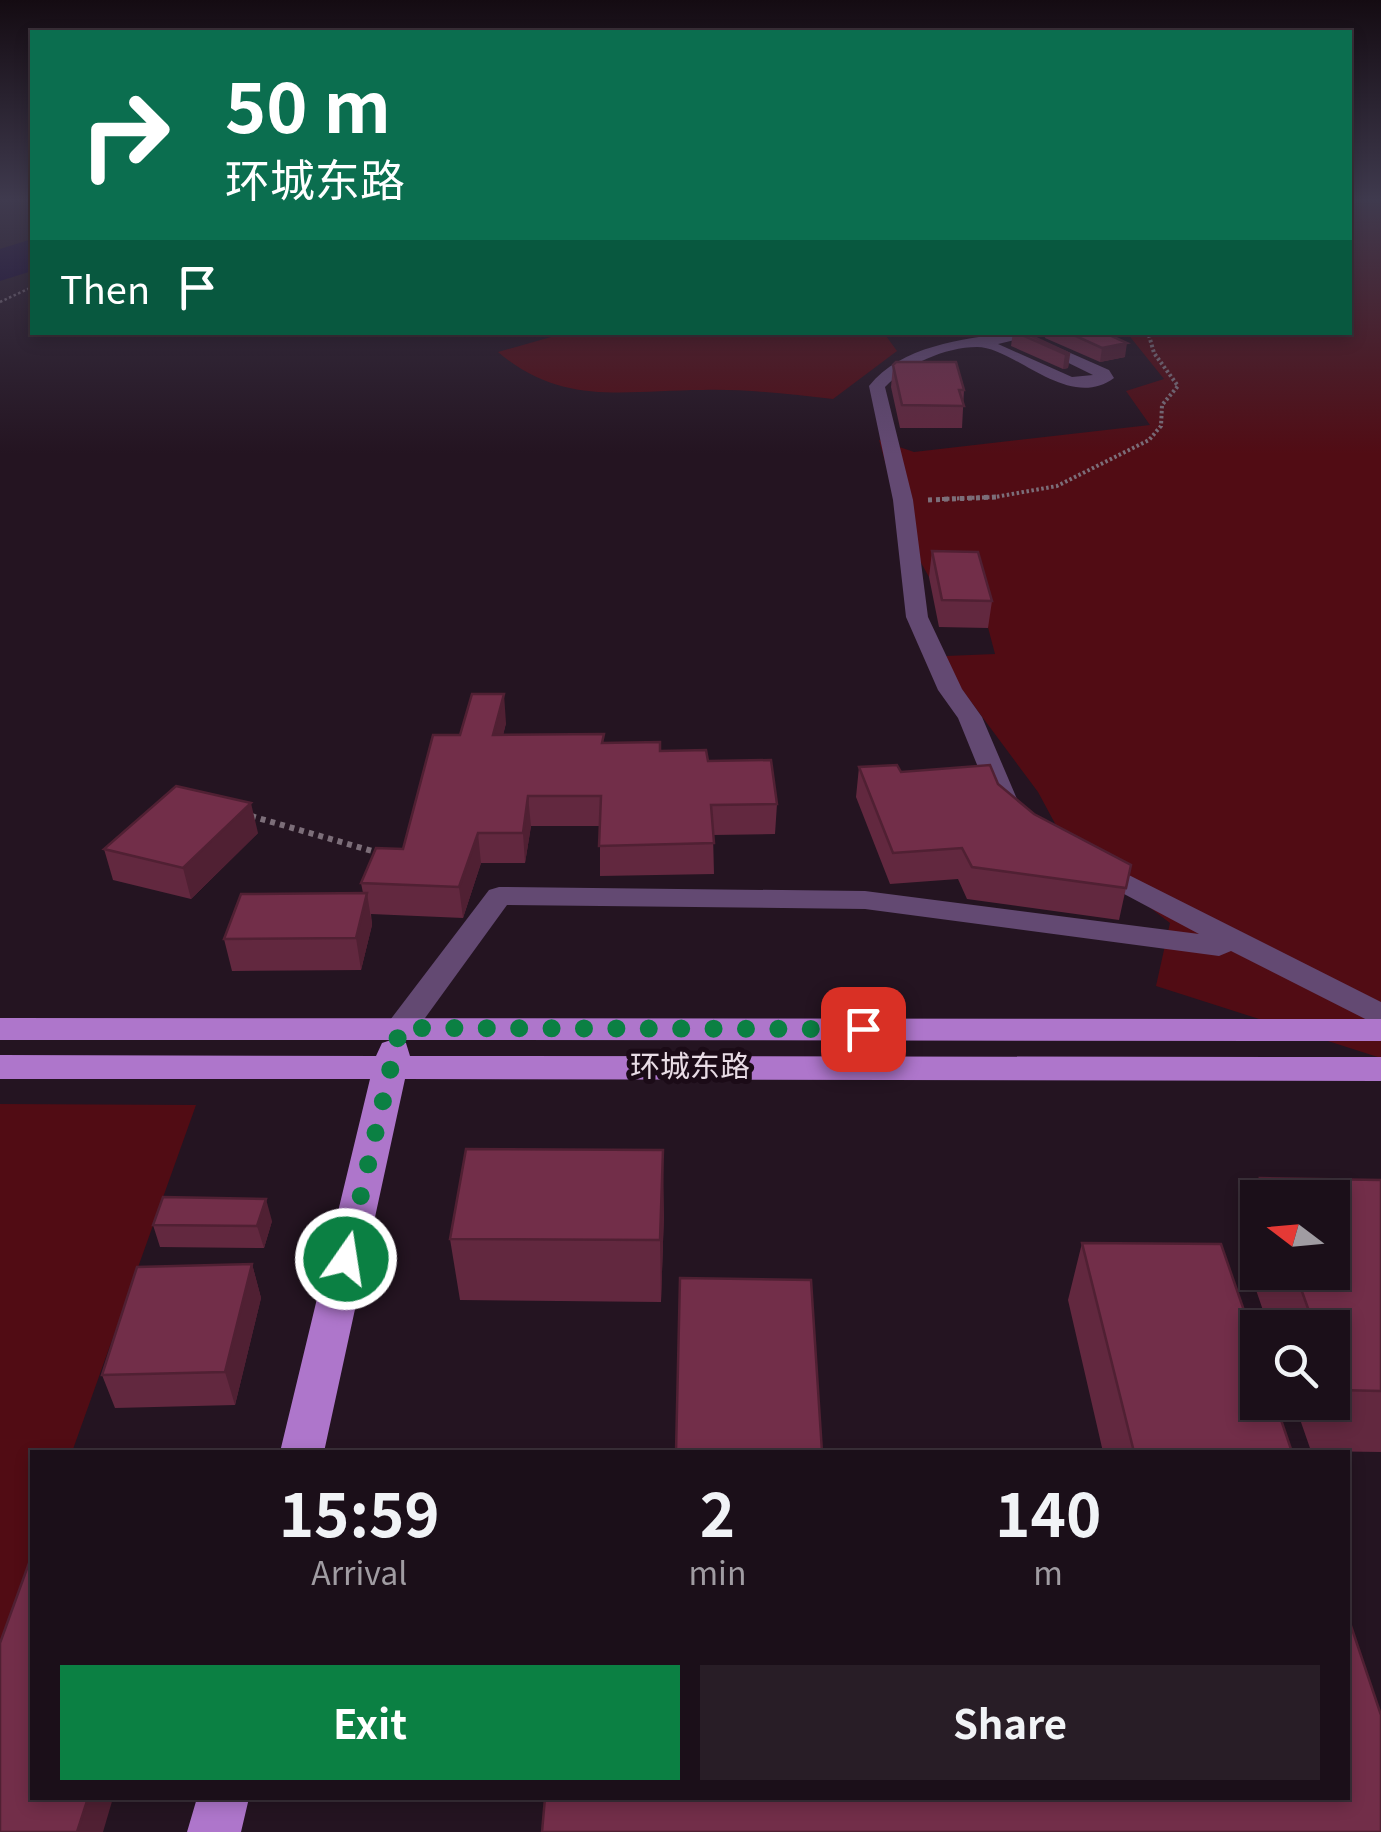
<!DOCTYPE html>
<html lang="en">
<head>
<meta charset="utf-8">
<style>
  :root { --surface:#1b0f19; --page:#281d26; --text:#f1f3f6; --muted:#a09ca2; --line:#392f38; --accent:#0b8043 }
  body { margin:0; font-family:Georgia,"Noto Sans SC",serif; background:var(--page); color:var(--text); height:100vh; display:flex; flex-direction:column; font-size:38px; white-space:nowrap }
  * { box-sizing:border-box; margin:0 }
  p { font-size:32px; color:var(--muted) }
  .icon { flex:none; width:55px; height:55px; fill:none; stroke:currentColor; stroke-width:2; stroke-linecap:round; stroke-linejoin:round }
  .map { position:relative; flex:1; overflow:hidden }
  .drawer { position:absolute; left:30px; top:1450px; width:1320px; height:350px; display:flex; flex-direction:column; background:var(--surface); border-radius:0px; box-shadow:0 5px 15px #0003,0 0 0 2px var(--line) }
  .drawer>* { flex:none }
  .banner { position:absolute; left:30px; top:30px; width:1322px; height:305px; border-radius:0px; box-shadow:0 5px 15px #0003,0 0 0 2px var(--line); background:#0b6e4f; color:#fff; overflow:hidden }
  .needle { width:65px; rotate:286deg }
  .buttons { position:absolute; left:1240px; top:1180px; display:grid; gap:20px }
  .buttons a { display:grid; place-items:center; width:110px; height:110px; border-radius:0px; background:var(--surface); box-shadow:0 5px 15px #0003,0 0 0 2px var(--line); font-size:50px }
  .pin { position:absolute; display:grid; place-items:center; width:85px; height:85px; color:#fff; margin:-42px; border-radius:20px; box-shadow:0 5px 15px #0006 }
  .me { position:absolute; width:110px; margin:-55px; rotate:13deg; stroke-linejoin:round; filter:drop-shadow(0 0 8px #0008) }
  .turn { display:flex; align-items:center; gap:35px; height:210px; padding:0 30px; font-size:45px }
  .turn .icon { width:130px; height:130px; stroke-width:2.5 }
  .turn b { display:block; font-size:70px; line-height:85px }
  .then { display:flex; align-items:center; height:95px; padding:0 30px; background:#0003; gap:20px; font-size:38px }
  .eta { display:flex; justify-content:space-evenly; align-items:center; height:170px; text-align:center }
  .eta b { font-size:60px; font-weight:700; line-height:70px }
  .primary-button { display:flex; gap:20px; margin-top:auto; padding:20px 30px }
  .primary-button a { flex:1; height:115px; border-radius:0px; background:var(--accent); color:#fff; font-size:40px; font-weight:700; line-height:115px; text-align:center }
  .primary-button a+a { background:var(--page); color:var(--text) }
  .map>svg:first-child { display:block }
</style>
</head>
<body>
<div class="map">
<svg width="1381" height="1832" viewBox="0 0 1381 1832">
  <rect width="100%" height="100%" fill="#241421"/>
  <!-- green -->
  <path fill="#510c14" d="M1350,198H1381V1058L1156,986L1170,923L1065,842L1038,792L960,687L946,656L995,654L975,578L929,577L906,536L879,440L914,452L1150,425L1126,391L1164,379L1127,333L1350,332Z
    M565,333H884L897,351L833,399C790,394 747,389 703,390C625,390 563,407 498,352Z
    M0,1104L196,1105L72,1452H32V1564L0,1655Z"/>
  <!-- water -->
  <path fill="#110032" d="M32,239V271L0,281V249Z"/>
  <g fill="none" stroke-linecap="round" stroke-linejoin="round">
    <!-- path-far3 -->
    <path stroke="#7c6e79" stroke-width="2.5" stroke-dasharray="2.5 2.5" stroke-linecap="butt" d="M0,302L32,287"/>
    <!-- path-far2 -->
    <path stroke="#7c6e79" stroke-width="4" stroke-dasharray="2.5 2.5" stroke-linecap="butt" d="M942,499L995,497L1057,486L1149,440L1161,426L1162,405L1178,386L1154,353L1148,332"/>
    <!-- path-far1 -->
    <path stroke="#7c6e79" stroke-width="5" stroke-dasharray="4 4" stroke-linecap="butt" d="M928,500L996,497"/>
    <!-- path -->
    <path stroke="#7c6e79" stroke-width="6" stroke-dasharray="5 5" stroke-linecap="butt" d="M251,816L379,853"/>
    <!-- minor -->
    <path fill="#634972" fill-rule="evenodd" d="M1011,332H1049L998,344L1072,377L1093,375L1028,343L1041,340L1109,370L1114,378C1068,412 1015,347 977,347C945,347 906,365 885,387L913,500L928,617L962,689L982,717L1017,799L1004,807L991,799L958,718L938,690L906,617L893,500L869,386C902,345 961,340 1011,332Z
      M1091,856L1381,1002V1027L1231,951L1219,956L865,909L507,905L412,1036L400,1039L388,1036L384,1028L489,890L499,887L865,891L1199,934L1081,871L1077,865L1081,859Z"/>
    <!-- major -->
    <path fill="#ae76cb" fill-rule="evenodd" d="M0,1018L1381,1019V1041L397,1040L406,1043L410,1056L1381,1057V1081L405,1079L324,1452H280L370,1079H0V1055L376,1056L382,1043L391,1040H0Z
      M197,1798H249L241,1832H187Z"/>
  </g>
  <!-- wall -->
  <path fill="#62283f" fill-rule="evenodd" d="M1013,332L1070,354L1068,368L1063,369L1011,346Z
    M1046,332H1103L1125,357L1100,362L1045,338Z
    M893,365L964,390L962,428H900L891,387Z
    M932,551L992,601L988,628L939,627L929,577Z
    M506,723L503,735L604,743L660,751L708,761L777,804L775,834L713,835L714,874L600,876V826H531L525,863H481L463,918L371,914L372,925L361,970L232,971L224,939L363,893L361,883L403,849L460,735Z
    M859,767L998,784L1034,814L1131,865L1119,920L967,899L958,879L890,884L856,797Z
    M258,833L191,899L113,880L104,849Z
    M1260,1178L1381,1180V1452L1311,1451L1294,1402H1332V1328H1269L1239,1240ZM1258,1198H1332V1272H1258Z
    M664,1212L661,1302L460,1300L450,1239Z
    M272,1221L264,1248L160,1247L153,1225Z
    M1082,1243L1292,1452H1103L1068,1300Z
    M252,1264L261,1298L235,1405L115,1408L102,1375Z"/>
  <!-- shaded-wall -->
  <path fill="#502033" d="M1127,343L1125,357L1100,362L1102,348Z
    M1065,354H1070L1068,368L1063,369Z
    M504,694L506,723L496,764L493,735Z
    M528,796L531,826L525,863L523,833Z
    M251,803L258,833L191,899L183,868Z
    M478,833L481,863L463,918L459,887Z
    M367,893L372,925L361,970L356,938Z
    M663,1150L664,1212L661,1302L660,1240Z
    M266,1199L272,1221L264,1248L257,1226Z
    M252,1264L261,1298L235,1405L225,1372Z
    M88,1798H113L103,1832H77Z"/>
  <!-- building -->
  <path fill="#722e49" stroke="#502033" stroke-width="2.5" d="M1015,332H1023L1070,354H1065Z
    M1067,332H1103L1127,343L1102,348Z
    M896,362H956L964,390H959L964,406L902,405L893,365Z
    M932,551L978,552L992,601L942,600Z
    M472,694H504L493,735L604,734L602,743L660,742V751L706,750L708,761L771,760L777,804L711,805L714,843L599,846L601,796H528L523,833H478L459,887L361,883L376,848L403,849L433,735H460Z
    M897,765L901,772L990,765L998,784L1034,814L1131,865L1126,888L972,867L962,848L893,853L859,767Z
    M176,786L251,803L183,868L104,849Z
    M367,893L356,938L224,939L241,894Z
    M466,1149L663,1150L660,1240L450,1239Z
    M1260,1178L1381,1180V1391L1338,1390L1332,1374V1328H1315L1295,1272H1332V1198H1267Z
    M163,1197L266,1199L257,1226L153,1225Z
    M1082,1243L1221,1244L1258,1351V1402H1275L1292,1452H1134Z
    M252,1264L225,1372L102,1375L137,1267Z
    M680,1278L811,1280L822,1452H676Z
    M29,1563H32V1798H88L77,1832H0V1643Z
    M1348,1617L1381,1715V1832H542L545,1798H1348Z"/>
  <!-- sky -->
  <linearGradient id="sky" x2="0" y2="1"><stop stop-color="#140b12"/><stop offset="0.44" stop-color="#3f3a4e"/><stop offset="1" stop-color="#3f3a4e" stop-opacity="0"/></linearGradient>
  <rect width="1381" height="454" fill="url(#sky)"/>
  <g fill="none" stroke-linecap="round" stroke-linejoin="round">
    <!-- route -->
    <path stroke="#0b8043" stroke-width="18" stroke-dasharray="0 32.4" d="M346,1259L400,1028L863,1029"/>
  </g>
  <g text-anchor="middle" stroke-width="10" stroke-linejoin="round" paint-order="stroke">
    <!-- street labels -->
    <g font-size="30" fill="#e8dce5" stroke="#1b0b17">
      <text x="690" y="1077">环城东路</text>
    </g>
  </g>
</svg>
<div class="buttons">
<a><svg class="needle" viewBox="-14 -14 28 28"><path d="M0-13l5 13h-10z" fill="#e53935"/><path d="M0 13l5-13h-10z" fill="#a09ca2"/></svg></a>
<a><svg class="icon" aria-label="search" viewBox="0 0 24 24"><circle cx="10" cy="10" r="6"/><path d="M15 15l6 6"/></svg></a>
</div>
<div class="pin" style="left:863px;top:1029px;background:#d93025"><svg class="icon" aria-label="arrive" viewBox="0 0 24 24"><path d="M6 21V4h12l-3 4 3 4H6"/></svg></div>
<svg class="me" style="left:346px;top:1259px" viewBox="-20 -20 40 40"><circle r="17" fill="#0b8043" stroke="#fff" stroke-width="3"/><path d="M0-11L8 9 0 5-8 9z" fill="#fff"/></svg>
<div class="banner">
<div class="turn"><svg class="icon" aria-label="right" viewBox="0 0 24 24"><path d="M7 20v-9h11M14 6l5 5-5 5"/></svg><div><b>50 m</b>环城东路</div></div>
<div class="then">Then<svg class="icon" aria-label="arrive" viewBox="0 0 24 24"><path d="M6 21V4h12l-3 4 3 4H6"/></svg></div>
</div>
<section class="drawer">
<div class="eta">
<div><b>15:59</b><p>Arrival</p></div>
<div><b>2</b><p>min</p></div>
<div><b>140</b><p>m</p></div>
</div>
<div class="primary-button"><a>Exit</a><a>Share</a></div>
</section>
</div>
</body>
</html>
